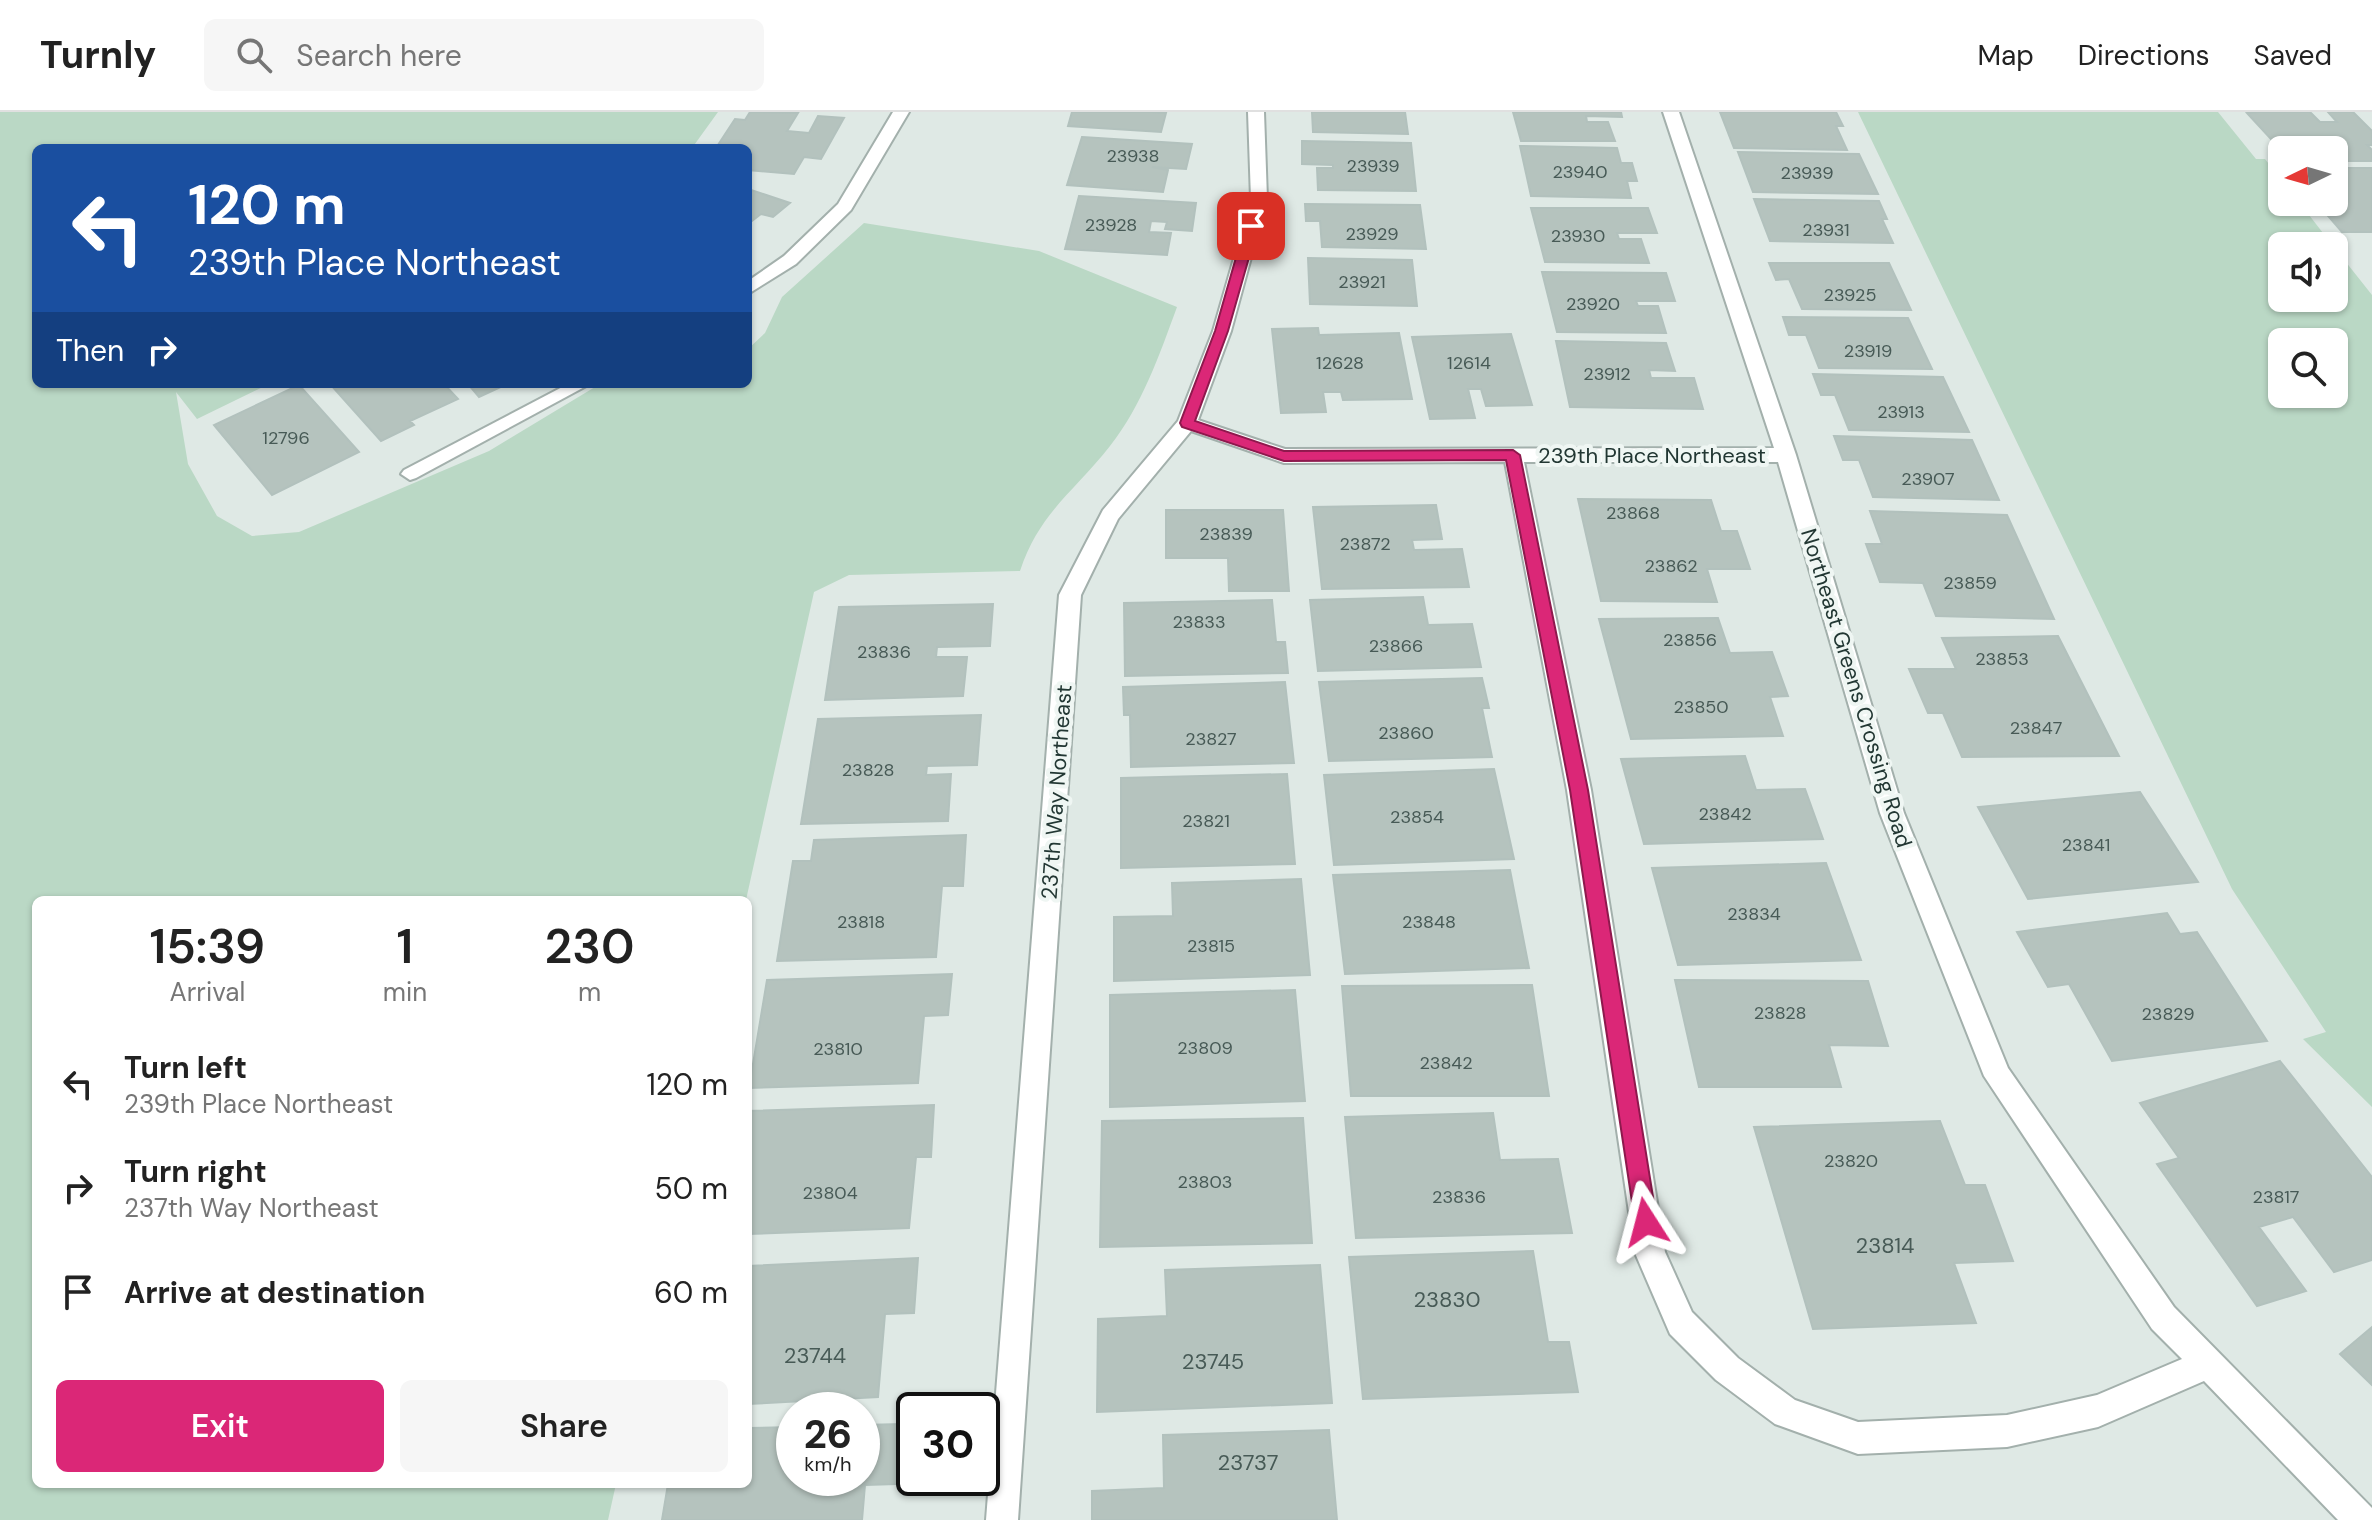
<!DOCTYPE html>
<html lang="en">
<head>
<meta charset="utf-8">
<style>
  :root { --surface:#fff; --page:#f6f6f6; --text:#222; --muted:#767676; --line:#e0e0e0; --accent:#db2777 }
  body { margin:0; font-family:"DM Sans",sans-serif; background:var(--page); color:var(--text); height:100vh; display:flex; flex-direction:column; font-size:30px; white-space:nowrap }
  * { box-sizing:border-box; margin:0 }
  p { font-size:26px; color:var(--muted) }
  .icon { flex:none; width:44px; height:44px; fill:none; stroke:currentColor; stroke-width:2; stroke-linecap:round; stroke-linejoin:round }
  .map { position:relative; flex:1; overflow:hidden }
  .drawer { position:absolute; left:32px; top:784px; width:720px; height:592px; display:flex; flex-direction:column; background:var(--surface); border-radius:12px; box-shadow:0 2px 6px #0004 }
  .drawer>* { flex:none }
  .guide { position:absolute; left:32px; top:32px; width:720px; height:244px; border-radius:12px; box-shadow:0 2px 6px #0004; background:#1a4fa0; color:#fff; overflow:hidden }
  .needle { width:52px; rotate:265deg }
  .controls { position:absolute; left:2268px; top:24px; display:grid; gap:16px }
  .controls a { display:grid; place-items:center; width:80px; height:80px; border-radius:12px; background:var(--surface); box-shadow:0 2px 6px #0004; font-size:40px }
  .speed { position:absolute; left:776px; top:1280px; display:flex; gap:16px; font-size:40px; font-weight:700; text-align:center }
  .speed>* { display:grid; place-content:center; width:104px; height:104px; border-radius:50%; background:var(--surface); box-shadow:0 2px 6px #0004; line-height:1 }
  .speed small { font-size:20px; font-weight:400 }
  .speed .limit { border:4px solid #111; border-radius:12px; background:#fff; color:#111 }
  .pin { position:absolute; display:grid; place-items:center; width:68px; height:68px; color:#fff; margin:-34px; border-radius:16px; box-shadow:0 4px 12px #0006 }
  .me { position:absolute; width:88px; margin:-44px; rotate:351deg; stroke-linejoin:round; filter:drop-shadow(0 0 6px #0008) }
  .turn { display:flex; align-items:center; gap:28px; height:168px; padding:0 24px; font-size:36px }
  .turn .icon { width:104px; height:104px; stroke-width:2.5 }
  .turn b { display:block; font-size:56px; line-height:68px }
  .then { display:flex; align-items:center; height:76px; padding:0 24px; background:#0003; gap:16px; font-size:30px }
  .eta { display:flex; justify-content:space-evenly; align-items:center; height:136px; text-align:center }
  .eta b { font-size:48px; font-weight:600; line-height:56px }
  .button { display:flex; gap:16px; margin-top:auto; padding:16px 24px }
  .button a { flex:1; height:92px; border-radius:12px; background:var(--accent); color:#fff; font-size:32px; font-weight:600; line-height:92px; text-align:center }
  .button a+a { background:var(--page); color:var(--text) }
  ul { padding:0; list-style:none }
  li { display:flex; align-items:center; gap:24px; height:104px; padding:0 24px }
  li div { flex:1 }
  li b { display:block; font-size:30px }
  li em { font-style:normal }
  header { display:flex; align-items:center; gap:48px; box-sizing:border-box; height:112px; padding:0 40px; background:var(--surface); border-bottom:2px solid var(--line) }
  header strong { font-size:38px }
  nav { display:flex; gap:44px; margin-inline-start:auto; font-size:28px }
  .search { width:560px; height:72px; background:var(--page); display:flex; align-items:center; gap:20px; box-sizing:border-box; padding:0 28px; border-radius:12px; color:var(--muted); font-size:30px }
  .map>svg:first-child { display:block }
</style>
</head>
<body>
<header>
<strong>Turnly</strong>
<div class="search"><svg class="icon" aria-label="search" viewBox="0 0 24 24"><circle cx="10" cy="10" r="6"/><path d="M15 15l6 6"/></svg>Search here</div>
<nav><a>Map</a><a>Directions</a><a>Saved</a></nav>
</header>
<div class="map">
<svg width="2372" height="1408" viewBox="0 0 2372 1408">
  <rect width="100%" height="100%" fill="#dfe9e5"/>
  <!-- green -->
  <path fill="#bad8c5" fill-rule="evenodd" d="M0,0H718L692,36H36V272H269L197,307L176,280L188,352L217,404L252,424L299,420L489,339L600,272H748V237L765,221L782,185L864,111L1039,139L1177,195C1159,244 1142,293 1110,334C1074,380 1039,401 1020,459L849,463L814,480L746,788H36V1372H616L608,1408H0Z
    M1858,0H2218L2256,47H2265L2282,69V90H2299L2333,134H2282V186H2334V135L2372,183V995L2303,927L2326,920L2232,777ZM2282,230H2334V282H2282Z"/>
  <!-- building -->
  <path fill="#b5c3be" stroke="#b2c1bd" stroke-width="2" d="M750,0L798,1L787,19L809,21L818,4L844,6L821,47L804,45L794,62L748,58V36H716L735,7L745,8Z
    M1072,0H1152L1166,1L1161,20L1068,14Z
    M1312,0H1405L1408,22L1313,20Z
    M1513,0H1621L1622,5L1586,4L1587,10H1608L1615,29H1521Z
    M1720,0H1836L1843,14H1836L1847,38L1734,36Z
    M2259,0H2310L2320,10H2337L2328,0H2353L2372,19V33H2367L2372,38V49H2334V38L2282,39L2247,1Z
    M1082,25L1192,32L1186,57L1152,55L1168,58L1163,80L1067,73Z
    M1302,29L1411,31L1416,79L1318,78L1317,56H1333V53L1302,52Z
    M1520,34L1617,36L1621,51H1632L1637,69H1627L1631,86L1531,84Z
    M1738,40L1859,42L1878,82L1753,80Z
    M2334,56H2372V120H2342L2316,90H2334Z
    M748,77L790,91L773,105L761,102L748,112Z
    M1079,84L1196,91L1192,119L1165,117L1167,110L1151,109L1149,120L1171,121L1167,143L1065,137Z
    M1754,87L1879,89L1887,107H1882L1893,131L1770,129Z
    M1305,92L1420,93L1426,137L1322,135L1320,109H1306Z
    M1531,96H1648L1657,121H1617L1619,127H1641L1649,151L1545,150Z
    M1308,146L1412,148L1417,194L1310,192Z
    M1769,151H1889L1911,198L1802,197L1789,167L1776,168Z
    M1542,160L1666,161L1675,189H1636L1638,194H1658L1666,221L1557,220Z
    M1783,205L1908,206L1932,257L1819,256L1806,223H1789Z
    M1318,216L1319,223L1399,221L1412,287L1343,288L1341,280H1323L1326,300L1281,301L1272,217Z
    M1511,222L1532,293L1486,294L1481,277H1468L1475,306L1430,307L1412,225Z
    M1556,229L1666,231L1675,259L1649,258L1651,266H1694L1703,297L1570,295Z
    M1813,262L1943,265L1969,320L1849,318L1835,283H1821Z
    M330,272H444L458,287L410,309L414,313L381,329Z
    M468,272H507L479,285Z
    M299,273L359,340L272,383L214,313Z
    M1834,324L1972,328L1999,388L1873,385L1859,348H1843Z
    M1578,387L1711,388L1721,419H1737L1750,457H1707L1717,490L1601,489Z
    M1436,393L1442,427L1412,428L1414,438L1462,437L1469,475L1322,477L1313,395Z
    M1166,398H1283L1289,479H1229L1228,446H1166Z
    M1870,399L2007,403L2054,507L1936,504L1923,471L1880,470L1866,432H1882Z
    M1423,485L1428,513L1472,512L1481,555L1318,559L1310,488Z
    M1272,488L1276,530H1285L1288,561L1125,564L1124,491Z
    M993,492L990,534L937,535L936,545H967L963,584L825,588L839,495Z
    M1718,506L1730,541L1772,540L1788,584L1770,585L1783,624L1631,627L1599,507Z
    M2058,524L2119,644L1962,645L1943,601H1928L1909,557H1956L1942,526Z
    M1482,566L1489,596H1482L1492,645L1329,649L1319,570Z
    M1285,570L1294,651L1131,655L1130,603H1124L1123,575Z
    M981,603L977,653L927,654L926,663L951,662L948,709L801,712L818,607Z
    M1745,644L1756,678L1805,677L1823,727L1644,732L1621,647Z
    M1494,657L1514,747L1334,753L1324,663Z
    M1287,662L1295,752L1121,756V666Z
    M2140,680L2198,770L2028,787L1978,695Z
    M966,723L963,774H942L936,845L777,849L793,749H811L814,728Z
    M1826,751L1861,848L1678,853L1652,756Z
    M1510,758L1529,856L1345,862L1333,763Z
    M1301,767L1310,863L1114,869V805L1173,804L1172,771Z
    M2167,801L2180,822L2197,820L2267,929L2112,949L2069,872L2048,875L2017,820Z
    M952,862L948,903L924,904L918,971L749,976L767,868Z
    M1675,868L1868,869L1888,934L1829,933L1841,975H1699Z
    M1532,873L1549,984H1351L1342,874Z
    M1295,878L1305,989L1110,995V883Z
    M2280,949L2372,1065V1148L2334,1160L2293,1105L2259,1115L2306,1179L2257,1194L2157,1052L2179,1046L2140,991Z
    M934,993L931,1045H916L909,1116L748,1122V999Z
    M1493,1001L1500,1048L1558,1047L1572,1121L1356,1126L1345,1005Z
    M1303,1006L1312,1131L1100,1135L1102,1009Z
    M1940,1009L1965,1073H1985L2013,1149L1954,1151L1976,1211L1813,1217L1754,1015Z
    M1533,1139L1548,1230H1569L1578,1280L1363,1287L1349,1145Z
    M918,1146L914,1201L885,1202L878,1285L748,1292V1154Z
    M1320,1153L1332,1291L1097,1300L1098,1207L1167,1204L1165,1158Z
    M2372,1215V1273L2340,1242Z
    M902,1312L896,1372L865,1373L862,1408H662L668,1372H748V1316L794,1315V1366H862V1313Z
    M1329,1318L1337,1408H1092V1379L1164,1376L1163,1323Z"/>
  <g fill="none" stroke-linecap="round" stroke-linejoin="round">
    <!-- lane casing -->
    <g stroke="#a3b0ac" stroke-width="4">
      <path id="lane" d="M568,272H590L416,366L410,368L401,362L404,358Z"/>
    </g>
    <!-- street casing -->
    <g stroke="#a3b0ac" stroke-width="4">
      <path id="street" d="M893,0H909L851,98L796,152L748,182V169L784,144L838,92Z
        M1248,0H1264L1267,87L1231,219L1198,308L1285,337L1774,336L1663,0H1679L1796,343L1904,701L2008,956L2174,1195L2372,1396V1408H2338L2204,1269L2098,1315L2007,1335L1858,1342L1775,1312L1716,1268L1670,1222L1635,1141L1567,678L1505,350L1284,351L1191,319L1118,407L1081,483L1018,1408H986L1059,483L1103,398L1178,309L1213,219L1251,87ZM1524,350H1778L1880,701L1984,964L2152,1217L2182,1247L2097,1283L2007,1303L1858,1310L1795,1288L1738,1246L1692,1200L1665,1140L1591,678Z"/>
    </g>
    <!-- lane -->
    <use href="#lane" fill="#fff" fill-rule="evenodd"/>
    <!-- street -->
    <use href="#street" fill="#fff" fill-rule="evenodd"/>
  </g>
  <!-- route -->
  <path fill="#db2777" stroke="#8e194d" stroke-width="2" d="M1251,110L1258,114L1228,219L1195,309L1284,339L1513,338L1520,343L1588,678L1657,1110L1653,1118L1646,1121L1638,1118L1635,1110L1570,678L1506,348L1284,349L1182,315L1180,311L1215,219L1245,114Z"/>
  <g text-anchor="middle" stroke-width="8" stroke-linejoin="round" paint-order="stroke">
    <!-- number labels -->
    <g font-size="18" fill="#475a56">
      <text x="1133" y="50">23938</text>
      <text x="1373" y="60">23939</text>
      <text x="1580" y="66">23940</text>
      <text x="1807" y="67">23939</text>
      <text x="1111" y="119">23928</text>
      <text x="1826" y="124">23931</text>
      <text x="1372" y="128">23929</text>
      <text x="1578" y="130">23930</text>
      <text x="1362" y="176">23921</text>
      <text x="1850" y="189">23925</text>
      <text x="1593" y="198">23920</text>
      <text x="1868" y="245">23919</text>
      <text x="1340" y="257">12628</text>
      <text x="1469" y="257">12614</text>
      <text x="1607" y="268">23912</text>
      <text x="1901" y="306">23913</text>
      <text x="286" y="332">12796</text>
      <text x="1928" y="373">23907</text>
      <text x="1633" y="407">23868</text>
      <text x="1226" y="428">23839</text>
      <text x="1365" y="438">23872</text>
      <text x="1671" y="460">23862</text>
      <text x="1970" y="477">23859</text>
      <text x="1199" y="516">23833</text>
      <text x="1690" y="534">23856</text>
      <text x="1396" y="540">23866</text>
      <text x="884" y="546">23836</text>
      <text x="2002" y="553">23853</text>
      <text x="1701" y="601">23850</text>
      <text x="2036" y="622">23847</text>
      <text x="1406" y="627">23860</text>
      <text x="1211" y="633">23827</text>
      <text x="868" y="664">23828</text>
      <text x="1725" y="708">23842</text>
      <text x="1417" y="711">23854</text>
      <text x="1206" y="715">23821</text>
      <text x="2086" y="739">23841</text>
      <text x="1754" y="808">23834</text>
      <text x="861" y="816">23818</text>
      <text x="1429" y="816">23848</text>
      <text x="1211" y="840">23815</text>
      <text x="1780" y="907">23828</text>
      <text x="2168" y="908">23829</text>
      <text x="1205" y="942">23809</text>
      <text x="838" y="943">23810</text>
      <text x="1446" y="957">23842</text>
      <text x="1851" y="1055">23820</text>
      <text x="1205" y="1076">23803</text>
      <text x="830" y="1087">23804</text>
      <text x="1459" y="1091">23836</text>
      <text x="2276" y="1091">23817</text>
    </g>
    <!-- street labels -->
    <g font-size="22" fill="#223733" stroke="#eff6f3">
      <text x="1652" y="351">239th Place Northeast</text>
      <text transform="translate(1857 576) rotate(73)" y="8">Northeast Greens Crossing Road</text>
      <text transform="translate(1056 680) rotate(-86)" y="8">237th Way Northeast</text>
    </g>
    <!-- near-number labels -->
    <g font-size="22" fill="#475a56">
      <text x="1885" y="1141">23814</text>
      <text x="1447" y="1195">23830</text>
      <text x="815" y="1251">23744</text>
      <text x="1213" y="1257">23745</text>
      <text x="1248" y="1358">23737</text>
    </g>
  </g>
</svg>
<div class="controls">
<a><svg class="needle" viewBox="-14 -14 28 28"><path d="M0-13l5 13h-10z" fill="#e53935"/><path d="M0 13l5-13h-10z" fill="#767676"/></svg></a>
<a><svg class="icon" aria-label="sound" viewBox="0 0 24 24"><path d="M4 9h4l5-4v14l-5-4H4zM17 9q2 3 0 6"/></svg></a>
<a><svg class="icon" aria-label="search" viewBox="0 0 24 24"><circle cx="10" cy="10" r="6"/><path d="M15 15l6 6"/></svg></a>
</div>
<div class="speed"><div>26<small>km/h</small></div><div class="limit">30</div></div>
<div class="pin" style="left:1251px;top:114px;background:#d93025"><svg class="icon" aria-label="arrive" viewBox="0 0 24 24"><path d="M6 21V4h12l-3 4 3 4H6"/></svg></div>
<svg class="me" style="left:1646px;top:1110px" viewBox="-20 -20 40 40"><path d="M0-17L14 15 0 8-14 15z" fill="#db2777" stroke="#fff" stroke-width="4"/></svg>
<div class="guide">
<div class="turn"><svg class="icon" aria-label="left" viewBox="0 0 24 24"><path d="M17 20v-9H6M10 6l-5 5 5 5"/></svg><div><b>120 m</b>239th Place Northeast</div></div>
<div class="then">Then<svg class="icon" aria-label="right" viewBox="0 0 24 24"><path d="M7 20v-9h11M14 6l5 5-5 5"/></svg></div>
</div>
<section class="drawer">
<div class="eta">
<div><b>15:39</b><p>Arrival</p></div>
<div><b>1</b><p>min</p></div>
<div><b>230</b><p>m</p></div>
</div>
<ul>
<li><svg class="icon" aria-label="left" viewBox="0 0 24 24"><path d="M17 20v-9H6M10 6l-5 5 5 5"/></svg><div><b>Turn left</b><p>239th Place Northeast</p></div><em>120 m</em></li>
<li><svg class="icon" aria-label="right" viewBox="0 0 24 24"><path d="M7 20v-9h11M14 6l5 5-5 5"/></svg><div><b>Turn right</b><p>237th Way Northeast</p></div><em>50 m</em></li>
<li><svg class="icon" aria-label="arrive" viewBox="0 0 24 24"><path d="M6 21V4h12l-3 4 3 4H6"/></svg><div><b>Arrive at destination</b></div><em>60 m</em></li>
</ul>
<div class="button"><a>Exit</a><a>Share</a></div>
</section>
</div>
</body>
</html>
